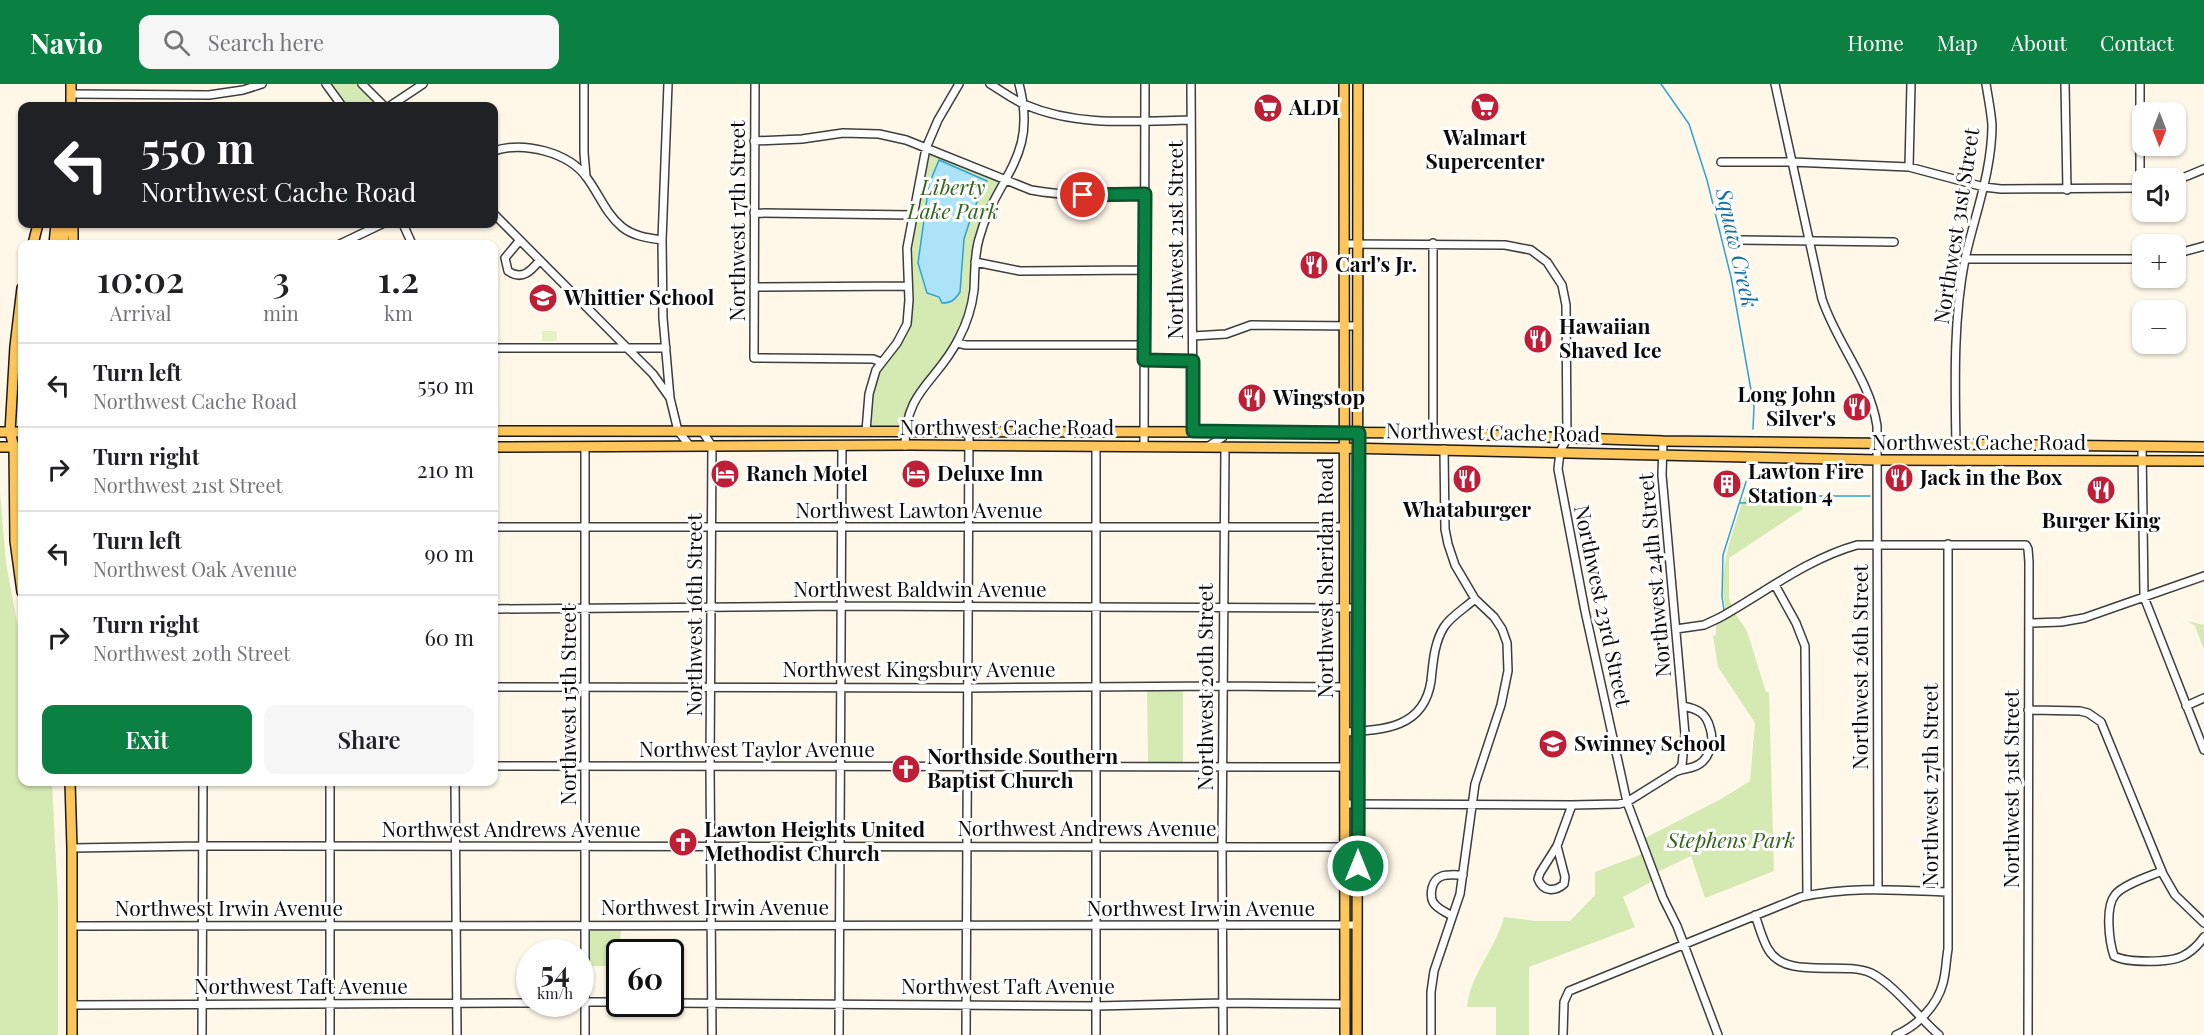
<!DOCTYPE html>
<html lang="en">
<head>
<meta charset="utf-8">
<style>
  :root { --surface:#fff; --page:#f6f6f6; --text:#202124; --muted:#757577; --line:#e0e0e0; --accent:#0b8043 }
  body { margin:0; font-family:"Playfair Display",serif; background:var(--page); color:var(--text); height:100vh; display:flex; flex-direction:column; font-size:22px; white-space:nowrap }
  * { box-sizing:border-box; margin:0 }
  p { font-size:20px; color:var(--muted) }
  .icon { flex:none; width:33px; height:33px; fill:none; stroke:currentColor; stroke-width:2; stroke-linecap:round; stroke-linejoin:round }
  .map { position:relative; flex:1; overflow:hidden }
  .panel { position:absolute; left:18px; top:156px; width:480px; height:546px; display:flex; flex-direction:column; background:var(--surface); border-radius:12px; box-shadow:0 2px 4px #0004 }
  .panel>* { flex:none }
  .hud { position:absolute; left:18px; top:18px; width:480px; height:126px; border-radius:12px; box-shadow:0 2px 4px #0004; background:#202124; color:#fff; overflow:hidden }
  .needle { width:39px; rotate:180deg }
  .fabs { position:absolute; left:2132px; top:18px; display:grid; gap:12px }
  .fabs a { display:grid; place-items:center; width:54px; height:54px; border-radius:12px; background:var(--surface); box-shadow:0 2px 4px #0004; font-size:30px }
  .speed { position:absolute; left:516px; top:855px; display:flex; gap:12px; font-size:30px; font-weight:700; text-align:center }
  .speed>* { display:grid; place-content:center; width:78px; height:78px; border-radius:50%; background:var(--surface); box-shadow:0 2px 4px #0004; line-height:1 }
  .speed small { font-size:15px; font-weight:400 }
  .speed .limit { border:3px solid #111; border-radius:9px; background:#fff; color:#111 }
  .pin { position:absolute; display:grid; place-items:center; width:51px; height:51px; color:#fff; margin:-26px; border:3px solid #fff; border-radius:50%; box-shadow:0 2px 6px #0007 }
  .me { position:absolute; width:66px; margin:-33px; rotate:0deg; stroke-linejoin:round; filter:drop-shadow(0 0 4px #0008) }
  .turn { display:flex; align-items:center; gap:21px; height:126px; padding:0 24px; font-size:27px }
  .turn .icon { width:78px; height:78px; stroke-width:2.5 }
  .turn b { display:block; font-size:42px; line-height:51px }
  .eta { display:flex; justify-content:space-evenly; align-items:center; height:102px; text-align:center }
  .eta b { font-size:36px; font-weight:600; line-height:42px }
  .primary-button { display:flex; gap:12px; margin-top:auto; padding:12px 24px }
  .primary-button a { flex:1; height:69px; border-radius:12px; background:var(--accent); color:#fff; font-size:24px; font-weight:600; line-height:69px; text-align:center }
  .primary-button a+a { background:var(--page); color:var(--text) }
  ul { padding:0; list-style:none }
  li { display:flex; align-items:center; gap:18px; height:84px; padding:0 24px; border-top:2px solid var(--line) }
  li div { flex:1 }
  li b { display:block; font-size:22px }
  li em { font-style:normal }
  header { display:flex; align-items:center; gap:36px; box-sizing:border-box; height:84px; padding:0 30px; background:var(--accent); color:#fff }
  header strong { font-size:28px }
  nav { display:flex; gap:33px; margin-inline-start:auto; font-size:21px }
  .search { width:420px; height:54px; background:var(--page); display:flex; align-items:center; gap:15px; box-sizing:border-box; padding:0 21px; border-radius:12px; color:var(--muted); font-size:22px }
  .map>svg:first-child { display:block }
</style>
</head>
<body>
<header>
<strong>Navio</strong>
<div class="search"><svg class="icon" aria-label="search" viewBox="0 0 24 24"><circle cx="10" cy="10" r="6"/><path d="M15 15l6 6"/></svg>Search here</div>
<nav><a>Home</a><a>Map</a><a>About</a><a>Contact</a></nav>
</header>
<div class="map">
<svg width="2204" height="951" viewBox="0 0 2204 951">
  <rect width="100%" height="100%" fill="#fff8e9"/>
  <!-- green -->
  <path fill="#d5eab2" d="M330,0H357L379,22H346Z
    M928,69L1001,98L979,142L972,170L971,207L967,225L959,244L942,275L913,312L900,342L871,341C870,321 872,297 885,280C894,267 905,258 909,242C916,217 907,193 910,169C913,135 921,102 928,69Z
    M0,408L6,479L22,564V698H52L58,817V951H0Z
    M1744,413H1798L1803,425L1729,474V514L1735,529L1747,547L1766,608H1769L1774,787L1705,814L1691,772L1651,791L1653,797L1623,813L1635,843L1529,883V951H1496V923H1467C1470,891 1496,864 1504,833L1535,837H1570L1595,811V788L1642,770L1645,754L1721,715L1750,697L1755,639L1718,583L1713,552L1716,551V539L1728,533C1714,493 1732,451 1744,413Z
    M2187,537L2204,541V566L2195,542Z
    M1147,606H1183V678H1148Z
    M594,845H621L619,882H588L589,848Z"/>
  <!-- pitch -->
  <path fill="#e6f1c4" d="M542,247H557V257H542Z"/>
  <!-- water -->
  <path fill="#ace3f8" stroke="#30a2d2" stroke-width="1.5" d="M939,76L987,97L973,127L964,155L960,208C955,216 951,219 942,219L939,213L927,209L918,179L929,100Z"/>
  <g fill="none" stroke-linecap="round" stroke-linejoin="round">
    <!-- stream -->
    <path stroke="#30a2d2" stroke-width="1.5" d="M1661,0L1689,40L1707,96L1731,193L1742,255L1754,323L1753,345
      M1740,419L1795,418L1818,412H1870
      M1724,526L1722,513L1723,471L1751,382"/>
    <!-- minor casing -->
    <g stroke="#3e3e3e" stroke-width="10">
      <path id="minor" d="M326,0L342,22
        M362,0L384,22
        M584,0V69L586,92
        M668,0L662,156L663,234L670,314L678,347L690,362
        M755,0L754,274L873,275L881,278
        M990,0C1002,7 1013,16 1026,21C1077,43 1137,37 1191,36
        M1191,0L1193,347
        M1775,0L1822,215C1837,260 1870,296 1877,342L1878,805
        M2065,0L2067,106
        M71,10L209,11L243,6L262,0
        M390,22L423,0
        M754,57L802,55L843,49L879,50L906,56L1031,106C1069,113 1107,111 1145,110
        M494,67C523,57 569,68 587,94C599,110 606,130 622,143C633,152 648,154 662,156
        M1721,78H1792L1909,83L1984,103L2001,105L2142,104
        M1909,83L1911,0
        M2175,97L2204,85
        M2140,104V0
        M754,129L912,131
        M494,130L653,290L670,314
        M403,140L412,160
        M520,156L505,174L508,187C522,197 531,187 540,176
        M1738,156L1894,158
        M340,160L382,140
        M1344,160L1505,161L1531,166L1547,178L1562,201L1566,221L1567,354L1560,368L1558,385L1585,527L1627,718L1663,814L1677,842L1718,951
        M2175,170L2204,162
        M1965,175H2142
        M975,178L1020,187L1145,186
        M754,203L908,202
        M1193,252L1226,250L1251,241L1358,242
        M957,259L966,261H1144
        M494,264H666
        M1144,276L1193,277
        M702,347L712,362
        M866,347L869,310L876,286L897,259L907,240L909,216L907,164L926,64L938,36L959,0
        M1433,349V159
        M1663,357L1662,391L1685,650L1682,681L1678,686
        M905,362C905,305 937,299 959,254C967,239 972,222 974,206C975,189 974,172 979,155C995,93 1039,75 1019,0
        M1144,362L1145,0
        M1956,362C1955,300 1953,236 1965,175C1975,130 1992,87 1992,41C1991,27 1988,13 1986,0
        M585,363V951
        M1207,363L1223,353L1224,348
        M2142,363L2144,513L2204,666
        M494,443H1344
        M1775,501L1796,539L1805,562L1807,811
        M494,525L841,522L1359,524
        M2029,539L2061,538L2084,534L2204,492
        M1676,545L1704,541L1719,534C1764,509 1807,475 1857,461H2026L2028,465L2029,478L2028,951
        M494,603L967,604L1223,602L1345,603
        M2186,622L2204,614
        M2028,626L2080,627L2088,629L2101,638L2163,790L2175,811L2204,839
        M1345,648C1384,646 1424,644 1431,597C1433,579 1434,559 1444,543C1450,533 1465,524 1475,515
        M494,682L1345,683
        M455,698L457,951
        M1345,720L1572,721L1619,720L1627,718C1643,708 1659,698 1675,688C1681,685 1687,685 1693,683C1709,678 1715,659 1710,644C1706,629 1698,625 1683,622
        M1557,762L1565,793L1564,800C1555,808 1543,808 1538,795L1540,789Z
        M1557,762L1572,721
        M72,764L203,762L1358,763
        M2162,787C2150,792 2122,801 2115,811C2105,823 2109,857 2114,872C2127,879 2169,879 2183,872C2191,868 2199,860 2204,853
        M1755,831C1759,842 1762,855 1768,865C1786,897 1842,876 1871,889C1894,900 1919,934 1939,951
        M1452,832C1446,828 1437,825 1433,818C1431,814 1431,809 1432,804C1436,788 1450,791 1463,791
        M72,842L1357,841
        M583,918H620
        M670,919L1096,922L1223,919L1345,920
        M72,921L530,919
        M202,951L203,698
        M330,951V698
        M712,951L710,682L712,362
        M839,951L842,362
        M966,951L969,346
        M1096,951V362
        M1223,951L1222,762L1225,363
        M1431,951V908L1434,887L1460,810L1475,700L1501,621L1508,587L1507,559L1502,545L1494,533L1475,515L1455,481L1448,460L1445,445L1444,365
        M1563,951L1564,918L1569,907L1801,813C1849,802 1899,806 1948,808
        M1896,951C1917,942 1937,922 1943,899C1946,888 1946,876 1948,865V460"/>
    </g>
    <!-- major casing -->
    <g stroke="#1c1c1c" stroke-width="12">
      <path id="major" d="M1344,0L1345,951
        M71,22V0
        M73,140V160
        M33,160L38,140
        M54,160L56,140
        M63,160L65,140
        M22,204L15,262L10,348L14,363L15,457L22,508
        M494,347L1265,348L1433,349L1663,357L2204,363
        M0,348H22
        M0,363H22
        M494,363L910,361L1344,364L1877,376L2204,377
        M70,698L72,764V951
        M1357,951L1358,0"/>
    </g>
    <!-- minor -->
    <use href="#minor" stroke="#fff" stroke-width="7"/>
    <!-- major -->
    <use href="#major" stroke="#fec65a" stroke-width="9"/>
  </g>
  <g fill="none" stroke-linecap="round" stroke-linejoin="round">
    <!-- route casing -->
    <g stroke="#07532c" stroke-width="15">
      <path id="route" d="M1083,111L1145,110L1144,276L1193,277V347L1359,349L1358,782"/>
    </g>
    <!-- route -->
    <use href="#route" stroke="#0b8043" stroke-width="10"/>
  </g>
  <!-- icons -->
  <defs>
    <g id="supermarket-disc" transform="scale(1.5)"><circle r="9.5" fill="#bf1f36" stroke="#fff"/><path d="M-6-5.5h2.5l.6 2H6L4.5 2H-2.5L-4.4-4H-6ZM-1.5 3.2a1.3 1.3 0 1 0 .1 0ZM3 3.2a1.3 1.3 0 1 0 .1 0Z" fill="#fff"/></g>
    <g id="restaurant-disc" transform="scale(1.5)"><circle r="9.5" fill="#bf1f36" stroke="#fff"/><path d="M-5-6h1v4h1v-4h1v4h1v-4h1v5L-1.5 .5V6h-2V.5L-5-1ZM5-6V6H3V1.5H1.5Q1.5-4 5-6Z" fill="#fff"/></g>
    <g id="school-disc" transform="scale(1.5)"><circle r="9.5" fill="#bf1f36" stroke="#fff"/><path d="M0-5L7-2L0 1L-7-2ZM-4 1L0 2.5L4 1V4Q0 6-4 4Z" fill="#fff"/></g>
    <g id="hotel-disc" transform="scale(1.5)"><circle r="9.5" fill="#bf1f36" stroke="#fff"/><path d="M-6-4.5h1.5V1H6V5H4.5V3h-9V5H-6ZM-4 0a1.8 1.8 0 1 1 3.6 0ZM.5 0V-2.5h3Q6-2.5 6 0Z" fill="#fff"/></g>
    <g id="building-disc" transform="scale(1.5)"><circle r="9.5" fill="#bf1f36" stroke="#fff"/><path d="M-4-6H4V6H1V3H-1V6H-4ZM-2.5-4.3h1.7v1.8h-1.7ZM.8-4.3h1.7v1.8H.8ZM-2.5-1h1.7V.8h-1.7ZM.8-1h1.7V.8H.8Z" fill="#fff"/></g>
    <g id="church-disc" transform="scale(1.5)"><circle r="9.5" fill="#bf1f36" stroke="#fff"/><path d="M-1.2-6h2.4v3.5h3.3v2.4h-3.3V6h-2.4V-.1h-3.3v-2.4h3.3Z" fill="#fff"/></g>
  </defs>
  <g fill-rule="evenodd">
    <use href="#supermarket-disc" x="1485" y="23"/>
    <use href="#supermarket-disc" x="1268" y="24"/>
    <use href="#restaurant-disc" x="1314" y="181"/>
    <use href="#school-disc" x="543" y="214"/>
    <use href="#restaurant-disc" x="1538" y="255"/>
    <use href="#restaurant-disc" x="1252" y="314"/>
    <use href="#restaurant-disc" x="1857" y="323"/>
    <use href="#hotel-disc" x="725" y="390"/>
    <use href="#hotel-disc" x="916" y="390"/>
    <use href="#restaurant-disc" x="1899" y="394"/>
    <use href="#restaurant-disc" x="1467" y="395"/>
    <use href="#building-disc" x="1727" y="400"/>
    <use href="#restaurant-disc" x="2101" y="406"/>
    <use href="#school-disc" x="1553" y="660"/>
    <use href="#church-disc" x="906" y="685"/>
    <use href="#church-disc" x="683" y="758"/>
  </g>
  <g text-anchor="middle" stroke-width="6" stroke-linejoin="round" paint-order="stroke">
    <!-- poi labels -->
    <g font-size="21" font-weight="bold" fill="#0b0b0b" stroke="#fff" text-anchor="start">
      <text x="1289" y="31">ALDI</text>
      <text x="1485" y="61" text-anchor="middle">Walmart<tspan x="1485" dy="24">Supercenter</tspan></text>
      <text x="1335" y="188">Carl's Jr.</text>
      <text x="564" y="221">Whittier School</text>
      <text x="1559" y="250">Hawaiian<tspan x="1559" dy="24">Shaved Ice</tspan></text>
      <text x="1836" y="318" text-anchor="end">Long John<tspan x="1836" dy="24">Silver's</tspan></text>
      <text x="1273" y="321">Wingstop</text>
      <text x="1748" y="395">Lawton Fire<tspan x="1748" dy="24">Station 4</tspan></text>
      <text x="746" y="397">Ranch Motel</text>
      <text x="937" y="397">Deluxe Inn</text>
      <text x="1920" y="401">Jack in the Box</text>
      <text x="1467" y="433" text-anchor="middle">Whataburger</text>
      <text x="2101" y="444" text-anchor="middle">Burger King</text>
      <text x="1574" y="667">Swinney School</text>
      <text x="927" y="680">Northside Southern<tspan x="927" dy="24">Baptist Church</tspan></text>
      <text x="704" y="753">Lawton Heights United<tspan x="704" dy="24">Methodist Church</tspan></text>
    </g>
    <!-- park labels -->
    <g font-size="21" font-style="italic" fill="#31641a" stroke="#fff">
      <text x="953" y="111">Liberty<tspan x="953" dy="24">Lake Park</tspan></text>
      <text x="1731" y="764">Stephens Park</text>
    </g>
    <!-- street labels -->
    <g font-size="21" fill="#0b0b0b" stroke="#fff">
      <text transform="translate(738 137) rotate(-90)" y="7">Northwest 17th Street</text>
      <text transform="translate(1957 142) rotate(-81)" y="7">Northwest 31st Street</text>
      <text transform="translate(1176 156) rotate(-90)" y="7">Northwest 21st Street</text>
      <text x="1007" y="351">Northwest Cache Road</text>
      <text transform="translate(1493 349) rotate(1)" y="7">Northwest Cache Road</text>
      <text x="1979" y="366">Northwest Cache Road</text>
      <text x="919" y="434">Northwest Lawton Avenue</text>
      <text transform="translate(1655 491) rotate(-95)" y="7">Northwest 24th Street</text>
      <text transform="translate(1326 494) rotate(-90)" y="7">Northwest Sheridan Road</text>
      <text x="920" y="513">Northwest Baldwin Avenue</text>
      <text transform="translate(1602 522) rotate(78)" y="7">Northwest 23rd Street</text>
      <text transform="translate(695 531) rotate(-90)" y="7">Northwest 16th Street</text>
      <text transform="translate(1861 583) rotate(-90)" y="7">Northwest 26th Street</text>
      <text x="919" y="593">Northwest Kingsbury Avenue</text>
      <text transform="translate(1206 603) rotate(-90)" y="7">Northwest 20th Street</text>
      <text transform="translate(569 621) rotate(-90)" y="7">Northwest 15th Street</text>
      <text x="757" y="673">Northwest Taylor Avenue</text>
      <text transform="translate(1931 701) rotate(-90)" y="7">Northwest 27th Street</text>
      <text transform="translate(2012 705) rotate(-90)" y="7">Northwest 31st Street</text>
      <text x="1087" y="752">Northwest Andrews Avenue</text>
      <text x="511" y="753">Northwest Andrews Avenue</text>
      <text x="715" y="831">Northwest Irwin Avenue</text>
      <text x="229" y="832">Northwest Irwin Avenue</text>
      <text x="1201" y="832">Northwest Irwin Avenue</text>
      <text x="301" y="910">Northwest Taft Avenue</text>
      <text x="1008" y="910">Northwest Taft Avenue</text>
    </g>
    <!-- water labels -->
    <g font-size="22" font-style="italic" fill="#1170a0" stroke="#fff">
      <text transform="translate(1737 164) rotate(77)" y="8">Squaw Creek</text>
    </g>
  </g>
</svg>
<div class="fabs">
<a><svg class="needle" viewBox="-14 -14 28 28"><path d="M0-13l5 13h-10z" fill="#e53935"/><path d="M0 13l5-13h-10z" fill="#757577"/></svg></a>
<a><svg class="icon" aria-label="sound" viewBox="0 0 24 24"><path d="M4 9h4l5-4v14l-5-4H4zM17 9q2 3 0 6"/></svg></a>
<a>+</a>
<a>−</a>
</div>
<div class="speed"><div>54<small>km/h</small></div><div class="limit">60</div></div>
<div class="pin" style="left:1083px;top:111px;background:#d93025"><svg class="icon" aria-label="arrive" viewBox="0 0 24 24"><path d="M6 21V4h12l-3 4 3 4H6"/></svg></div>
<svg class="me" style="left:1358px;top:782px" viewBox="-20 -20 40 40"><circle r="17" fill="#0b8043" stroke="#fff" stroke-width="3"/><path d="M0-11L8 9 0 5-8 9z" fill="#fff"/></svg>
<div class="hud">
<div class="turn"><svg class="icon" aria-label="left" viewBox="0 0 24 24"><path d="M17 20v-9H6M10 6l-5 5 5 5"/></svg><div><b>550 m</b>Northwest Cache Road</div></div>
</div>
<section class="panel">
<div class="eta">
<div><b>10:02</b><p>Arrival</p></div>
<div><b>3</b><p>min</p></div>
<div><b>1.2</b><p>km</p></div>
</div>
<ul>
<li><svg class="icon" aria-label="left" viewBox="0 0 24 24"><path d="M17 20v-9H6M10 6l-5 5 5 5"/></svg><div><b>Turn left</b><p>Northwest Cache Road</p></div><em>550 m</em></li>
<li><svg class="icon" aria-label="right" viewBox="0 0 24 24"><path d="M7 20v-9h11M14 6l5 5-5 5"/></svg><div><b>Turn right</b><p>Northwest 21st Street</p></div><em>210 m</em></li>
<li><svg class="icon" aria-label="left" viewBox="0 0 24 24"><path d="M17 20v-9H6M10 6l-5 5 5 5"/></svg><div><b>Turn left</b><p>Northwest Oak Avenue</p></div><em>90 m</em></li>
<li><svg class="icon" aria-label="right" viewBox="0 0 24 24"><path d="M7 20v-9h11M14 6l5 5-5 5"/></svg><div><b>Turn right</b><p>Northwest 20th Street</p></div><em>60 m</em></li>
</ul>
<div class="primary-button"><a>Exit</a><a>Share</a></div>
</section>
</div>
</body>
</html>
